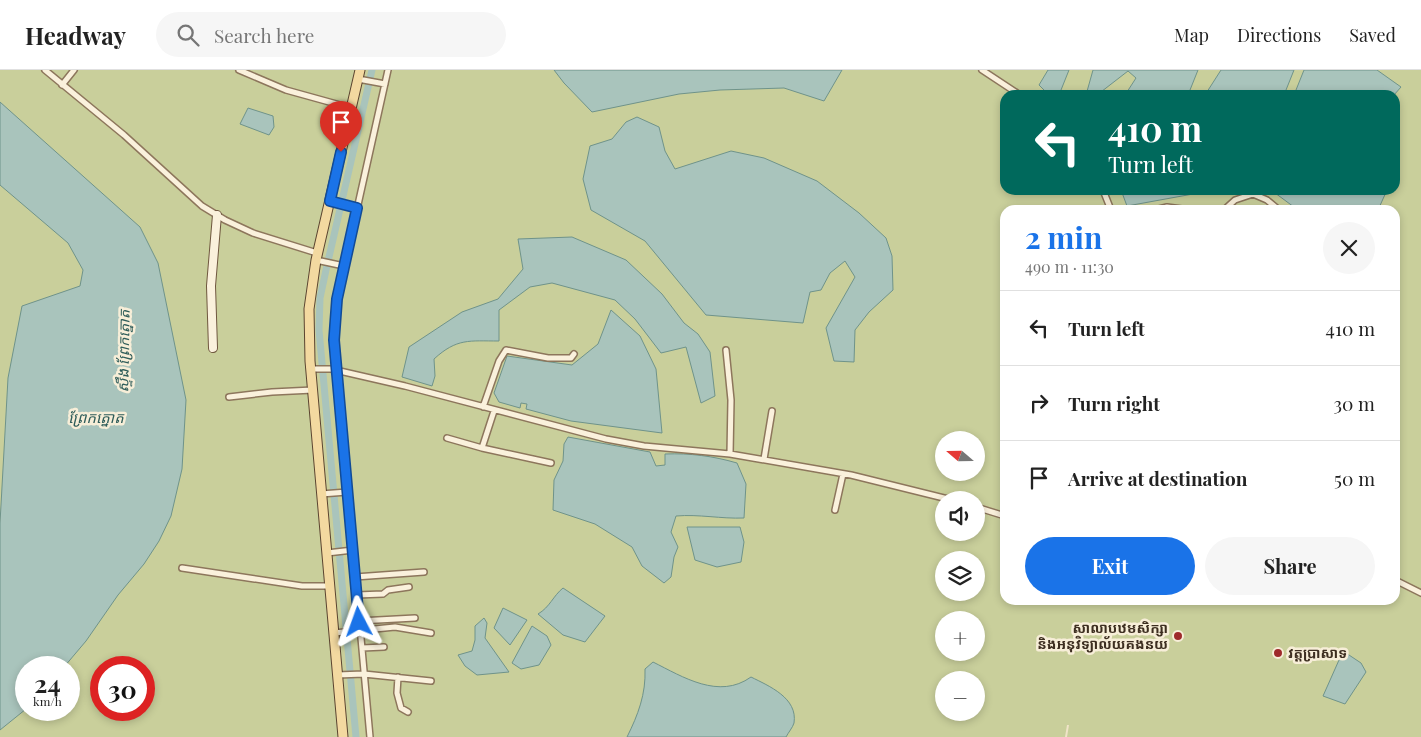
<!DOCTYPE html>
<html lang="en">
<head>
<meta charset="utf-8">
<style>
  :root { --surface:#fff; --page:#f6f6f6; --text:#222; --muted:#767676; --line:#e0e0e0; --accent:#1a73e8 }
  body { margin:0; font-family:"Playfair Display","Noto Sans Khmer",serif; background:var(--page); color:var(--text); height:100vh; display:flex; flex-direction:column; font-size:19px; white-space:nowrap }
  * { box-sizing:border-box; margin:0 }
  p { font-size:16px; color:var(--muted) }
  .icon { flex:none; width:28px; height:28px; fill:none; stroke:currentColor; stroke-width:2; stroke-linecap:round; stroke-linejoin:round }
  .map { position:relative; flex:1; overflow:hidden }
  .sheet { position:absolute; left:1000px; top:135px; width:400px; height:400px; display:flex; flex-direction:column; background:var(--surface); border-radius:15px; box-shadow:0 2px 8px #0003 }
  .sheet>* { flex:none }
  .guide { position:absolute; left:1000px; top:20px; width:400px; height:105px; border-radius:15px; box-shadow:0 2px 8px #0003; background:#00695c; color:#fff; overflow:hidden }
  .needle { width:32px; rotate:290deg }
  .tools { position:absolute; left:935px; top:361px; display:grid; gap:10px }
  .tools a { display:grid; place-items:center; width:50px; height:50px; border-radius:50%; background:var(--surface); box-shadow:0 2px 8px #0003; font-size:25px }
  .speed { position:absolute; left:15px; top:586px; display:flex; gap:10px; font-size:25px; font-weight:700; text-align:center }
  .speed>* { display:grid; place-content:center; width:65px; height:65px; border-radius:50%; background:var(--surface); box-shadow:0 2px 8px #0003; line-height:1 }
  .speed small { font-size:12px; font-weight:400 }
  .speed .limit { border:8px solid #d22; background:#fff; color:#111 }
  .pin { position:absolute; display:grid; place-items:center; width:42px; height:42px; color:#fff; margin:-51px -21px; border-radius:50% 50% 50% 0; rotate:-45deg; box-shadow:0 0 5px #0007 }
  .pin .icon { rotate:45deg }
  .me { position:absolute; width:55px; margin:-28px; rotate:356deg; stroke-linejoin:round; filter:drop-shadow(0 0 4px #0008) }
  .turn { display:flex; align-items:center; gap:18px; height:105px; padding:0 25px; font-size:22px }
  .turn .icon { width:65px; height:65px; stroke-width:2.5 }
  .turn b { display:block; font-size:35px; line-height:42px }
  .round { display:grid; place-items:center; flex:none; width:52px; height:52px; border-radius:26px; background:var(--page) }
  .head { display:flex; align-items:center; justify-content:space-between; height:85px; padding:0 25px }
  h1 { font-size:30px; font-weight:700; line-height:38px; color:var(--accent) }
  .button { display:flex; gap:10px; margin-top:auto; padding:10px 25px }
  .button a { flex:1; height:58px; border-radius:30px; background:var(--accent); color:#fff; font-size:20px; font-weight:700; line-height:58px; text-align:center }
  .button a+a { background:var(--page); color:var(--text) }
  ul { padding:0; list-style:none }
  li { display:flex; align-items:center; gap:15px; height:75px; padding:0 25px; border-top:1px solid var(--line) }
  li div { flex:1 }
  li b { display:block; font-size:19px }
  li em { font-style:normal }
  header { display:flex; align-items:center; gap:30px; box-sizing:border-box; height:70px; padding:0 25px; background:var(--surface); border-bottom:1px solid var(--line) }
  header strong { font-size:24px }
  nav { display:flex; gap:28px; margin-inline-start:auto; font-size:18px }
  .search { width:350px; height:45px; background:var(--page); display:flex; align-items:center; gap:12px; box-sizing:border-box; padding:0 18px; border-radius:28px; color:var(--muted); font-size:19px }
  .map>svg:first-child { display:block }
</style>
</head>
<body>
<header>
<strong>Headway</strong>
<div class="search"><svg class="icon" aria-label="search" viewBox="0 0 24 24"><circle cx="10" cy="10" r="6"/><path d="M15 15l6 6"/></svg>Search here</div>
<nav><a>Map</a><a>Directions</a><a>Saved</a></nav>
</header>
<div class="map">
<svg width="1421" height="667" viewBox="0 0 1421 667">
  <rect width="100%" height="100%" fill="#f0e4c8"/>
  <!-- green -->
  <path fill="#c9cf9b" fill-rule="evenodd" d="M0,0H1421V667H1067L1069,655H1067L1065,667H0ZM1005,25H1395V120H1005ZM1005,140H1395V530H1005ZM944,370H976V402H944ZM944,430H976V462H944ZM944,490H976V522H944ZM944,550H976V582H944ZM26,598H69V640H26ZM101,598H144V640H101ZM944,610H976V642H944Z"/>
  <!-- water -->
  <path fill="#a9c4bc" stroke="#6f938a" d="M554,0H842L824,31L784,18L720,20L679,24L592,42L564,13Z
    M1048,0H1069L1059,25H1049L1039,15Z
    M1093,0H1198L1188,25H1123L1127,22L1136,8L1128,1L1097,25H1086Z
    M1221,0H1294L1284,25H1205Z
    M1304,0H1377L1401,17L1394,25H1294Z
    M0,32L140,157L158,193L186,330L182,399L171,446L159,471L144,494L118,525L86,571L64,597L26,598V639L0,660V453L8,308L22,236L80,216L83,200L68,173L0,115Z
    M248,38L273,46L274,57L269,65L240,54Z
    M637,47L659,57L665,81L675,99L731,81L764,88L817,111L859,143L886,168L892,186L893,220L869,242L855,260L854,292L834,291L826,258L855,207L845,191L830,203L821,220L810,222L803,253L706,245L645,171L591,140L583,109L590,76L612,69L626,52Z
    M1121,120H1201L1193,124L1127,136Z
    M1271,120H1387L1378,140H1298Z
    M572,167L626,190L662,224L684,253L698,264L710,282L715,326L701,333L686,277L661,283L635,249L615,230L552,213L530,217L499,240V271C469,271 457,268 434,289L435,306L432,316L402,307L409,277L462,242L498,229L523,199L518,169Z
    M611,240L640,266L656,299L662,363L571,351L526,339L527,334L521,333L520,338L499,332L494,323L507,286L572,295L598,274Z
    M568,367L650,382L656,396L665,395V384C690,383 713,386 737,393L746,414L744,448C721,449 699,444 676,446L671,462L678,477L674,487L671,507L664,513L642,496L632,477L595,454L553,440L554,410L563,391L564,374Z
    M687,457H740L744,472L741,492L717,497L695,490Z
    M563,518L605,546L585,572L563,565L538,544C550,537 553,526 563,518Z
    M503,538L527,550L510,575L494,558Z
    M484,548L487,553L485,568L509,602L477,605L465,596L458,585L472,581L475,570V556Z
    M532,556L547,566L551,575L539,595L521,599L512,593Z
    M1343,581L1361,593L1366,602L1345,634L1323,626Z
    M653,592C683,607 719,630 751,607C769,616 798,628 794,653C793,657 788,663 786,667H627C638,645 646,624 645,599Z"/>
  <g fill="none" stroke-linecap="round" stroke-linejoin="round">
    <!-- canal -->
    <path stroke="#a9c4bc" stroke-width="7" d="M356,667L319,260L320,228L326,200L372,0"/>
    <!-- street casing -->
    <g stroke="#8d765c" stroke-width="8">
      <path id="street" d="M45,0L124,65L202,136L225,150L253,163L317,183
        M239,0L286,20L351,38
        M982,0L1020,25
        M358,9L385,14
        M62,15L74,0
        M1103,120L1111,140
        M330,131L357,138
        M1155,140L1167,137L1189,140
        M1224,140L1235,130L1253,124L1267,130L1279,140
        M316,190L344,196
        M726,280L731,330L730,384
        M311,299H331L405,316L606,369L644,376L730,384L851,405L952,430
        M229,327L272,322L313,320
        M483,337L499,291L506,280L548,288H571L574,284
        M494,341L482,378L551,393
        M447,368L482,378
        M764,389L772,341
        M321,424L347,422
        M976,437L1005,446
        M835,440L843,404
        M327,483L353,480
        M182,498L302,516H329
        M355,507L424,502
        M1395,510L1421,523
        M357,525L383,524L388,520L409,517
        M359,551L415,548
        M334,563L395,557L431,563
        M362,578L384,577
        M337,605L364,604L431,611
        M398,607L397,623L401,638L408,642
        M370,667L334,271L337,229L388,0"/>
    </g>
    <!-- secondary casing -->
    <g stroke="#6f573f" stroke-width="10">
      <path id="secondary" d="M213,278L211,216L217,145"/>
    </g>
    <!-- primary casing -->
    <g stroke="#5b4430" stroke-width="11">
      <path id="primary" d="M343,667L310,291L309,239L316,190L360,0"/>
    </g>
    <!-- street -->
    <use href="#street" stroke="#faf1dc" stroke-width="5"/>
    <!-- secondary -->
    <use href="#secondary" stroke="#faf1dc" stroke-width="8"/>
    <!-- primary -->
    <use href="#primary" stroke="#f3d9a0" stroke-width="9"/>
  </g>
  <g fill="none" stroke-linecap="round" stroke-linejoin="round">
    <!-- route casing -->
    <g stroke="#114b97" stroke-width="12">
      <path id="route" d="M341,82L330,131L357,138L337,229L334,270L359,552"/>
    </g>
    <!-- route -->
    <use href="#route" stroke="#1a73e8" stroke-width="9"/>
  </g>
  <!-- markers -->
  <g fill="#9e2a2b" stroke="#f7eed8" stroke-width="2">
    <circle cx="1178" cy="566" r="5"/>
    <circle cx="1278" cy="583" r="5"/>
  </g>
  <g text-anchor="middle" stroke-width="5" stroke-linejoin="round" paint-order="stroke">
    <!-- poi labels -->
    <g font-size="14" font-weight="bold" fill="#3d2e20" stroke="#f7eed8" text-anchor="end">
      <text x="1168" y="563">សាលាបឋមសិក្សា<tspan x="1168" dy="16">និងអនុវិទ្យាល័យគងនយ</tspan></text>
      <text x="1288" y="588" text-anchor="start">វត្តប្រាសាទ</text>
    </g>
    <!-- water labels -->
    <g font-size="15" font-style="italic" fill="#2f5d5a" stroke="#f7eed8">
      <text transform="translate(124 281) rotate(-89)" y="5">ស្ទឹង ព្រែកត្នោត</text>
      <text x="96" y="353">ព្រែកត្នោត</text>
    </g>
  </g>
</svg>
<div class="tools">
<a><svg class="needle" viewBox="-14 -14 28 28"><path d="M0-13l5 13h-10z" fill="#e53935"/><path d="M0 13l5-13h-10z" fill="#767676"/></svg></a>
<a><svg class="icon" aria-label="sound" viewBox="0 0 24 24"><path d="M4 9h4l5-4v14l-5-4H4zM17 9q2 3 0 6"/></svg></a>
<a><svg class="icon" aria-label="layers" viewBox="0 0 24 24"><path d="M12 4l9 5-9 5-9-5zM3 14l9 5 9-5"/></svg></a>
<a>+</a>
<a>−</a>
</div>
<div class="speed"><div>24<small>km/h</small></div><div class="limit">30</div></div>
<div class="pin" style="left:341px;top:82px;background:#d93025"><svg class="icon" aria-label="arrive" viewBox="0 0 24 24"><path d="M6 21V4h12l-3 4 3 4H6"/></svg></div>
<svg class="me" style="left:359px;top:552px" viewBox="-20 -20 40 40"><path d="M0-17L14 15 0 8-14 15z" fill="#1a73e8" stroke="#fff" stroke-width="4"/></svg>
<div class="guide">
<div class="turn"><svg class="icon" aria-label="left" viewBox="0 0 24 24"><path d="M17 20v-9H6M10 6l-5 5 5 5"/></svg><div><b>410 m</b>Turn left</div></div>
</div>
<section class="sheet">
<div class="head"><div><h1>2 min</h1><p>490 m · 11:30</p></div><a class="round"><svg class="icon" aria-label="close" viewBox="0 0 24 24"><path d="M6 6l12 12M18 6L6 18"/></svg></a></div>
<ul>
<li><svg class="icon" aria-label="left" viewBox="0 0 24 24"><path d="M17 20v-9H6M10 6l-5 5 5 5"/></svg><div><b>Turn left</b></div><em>410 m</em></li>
<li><svg class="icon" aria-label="right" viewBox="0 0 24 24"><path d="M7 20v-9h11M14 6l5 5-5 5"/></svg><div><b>Turn right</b></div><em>30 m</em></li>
<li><svg class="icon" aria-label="arrive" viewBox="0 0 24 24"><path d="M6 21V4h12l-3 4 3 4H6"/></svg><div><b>Arrive at destination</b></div><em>50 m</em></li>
</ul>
<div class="button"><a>Exit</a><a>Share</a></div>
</section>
</div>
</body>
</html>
